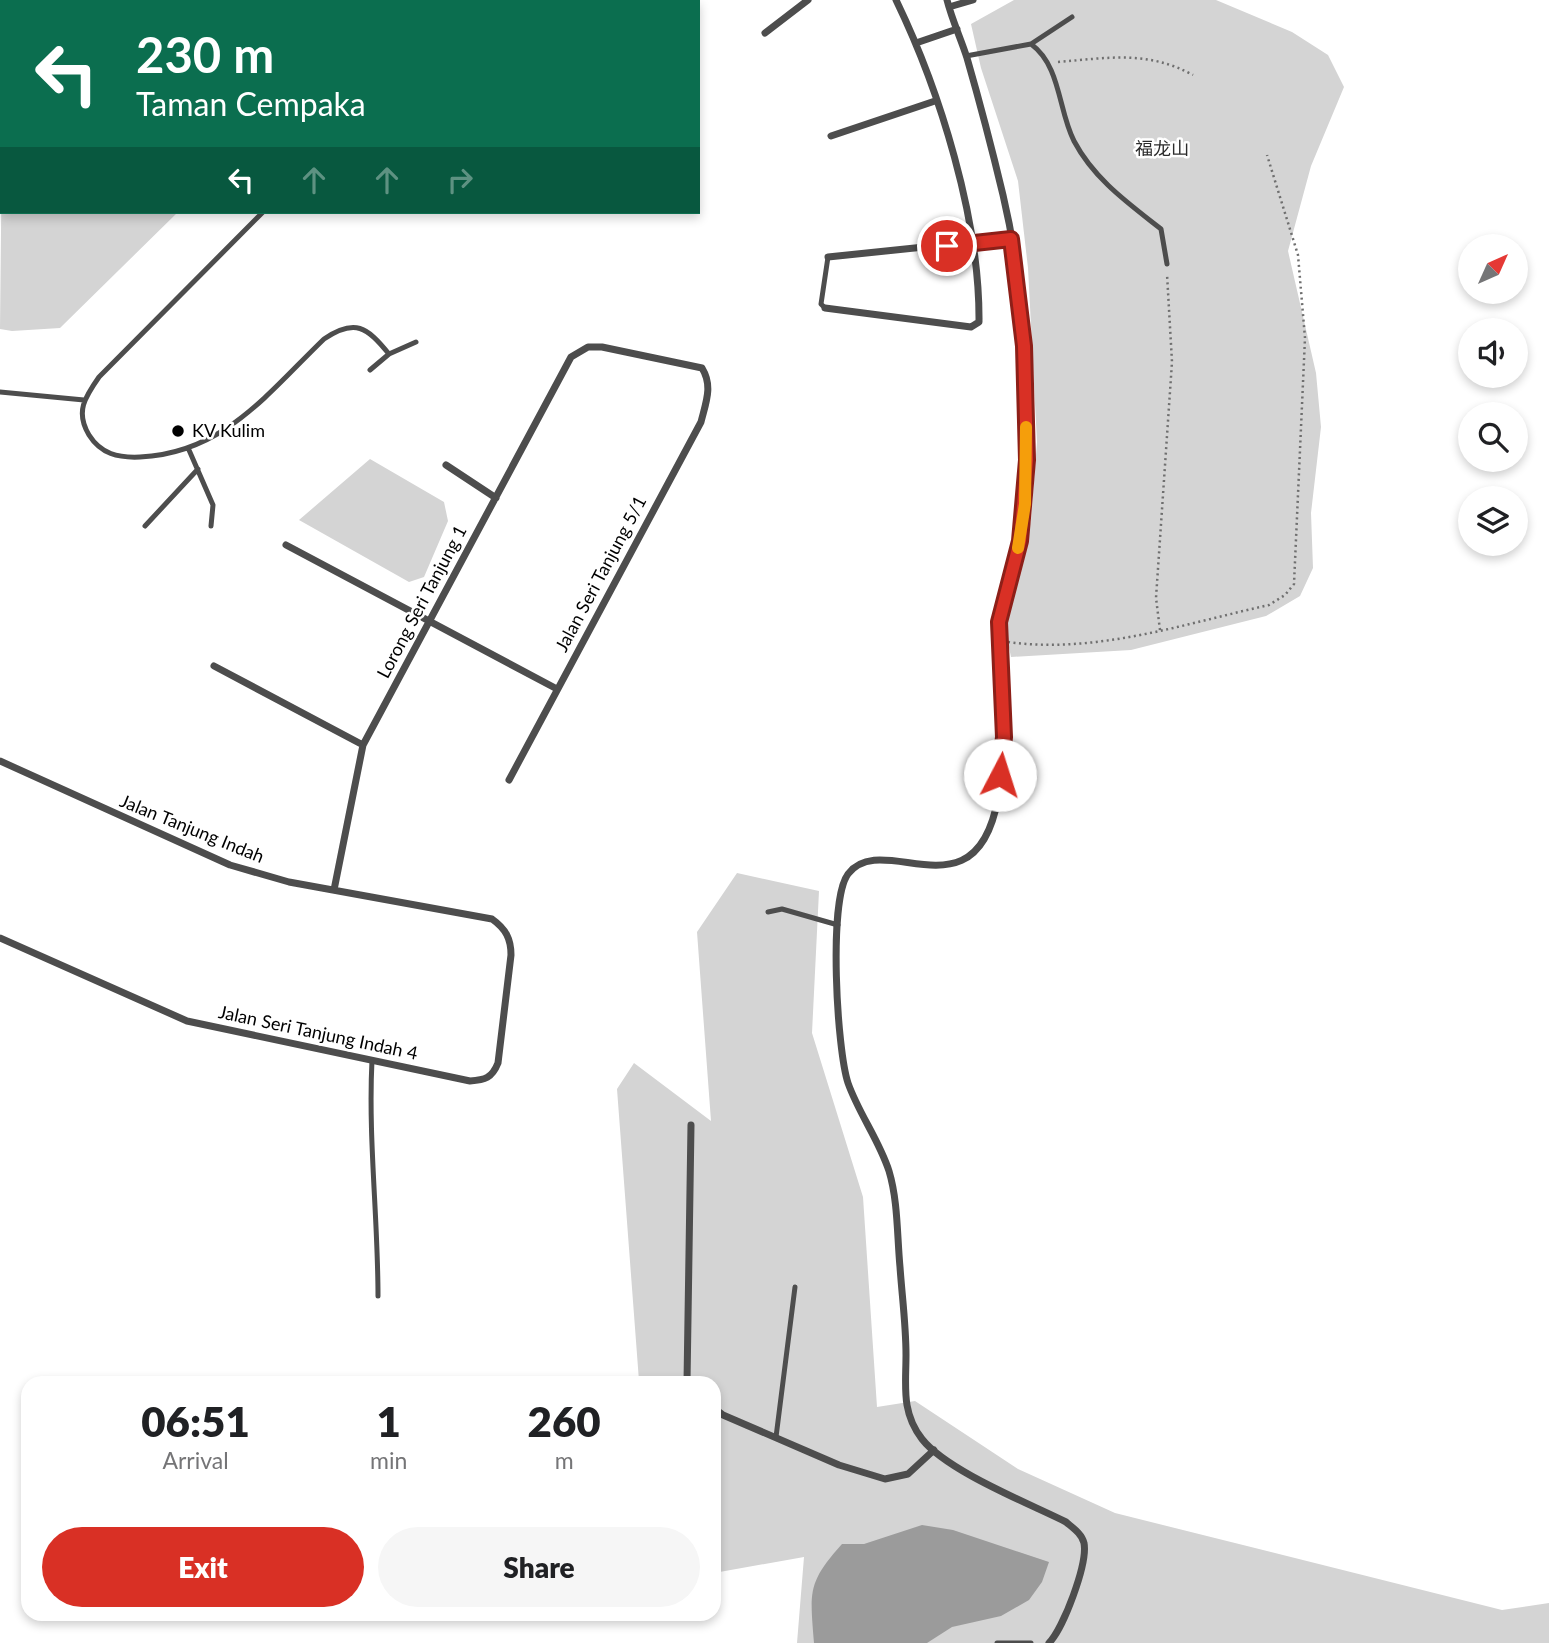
<!DOCTYPE html>
<html lang="en">
<head>
<meta charset="utf-8">
<style>
  :root { --surface:#fff; --page:#f6f6f6; --text:#202124; --muted:#757577; --accent:#d93025 }
  body { margin:0; font-family:Lato,"Noto Sans SC",sans-serif; background:var(--page); color:var(--text); height:100vh; display:flex; flex-direction:column; font-size:26px; white-space:nowrap }
  * { box-sizing:border-box; margin:0 }
  p { font-size:23px; color:var(--muted) }
  .icon { flex:none; width:38px; height:38px; fill:none; stroke:currentColor; stroke-width:2; stroke-linecap:round; stroke-linejoin:round }
  .map { position:relative; flex:1; overflow:hidden }
  .drawer { position:absolute; left:21px; top:1376px; width:700px; height:245px; display:flex; flex-direction:column; background:var(--surface); border-radius:21px; box-shadow:0 4px 10px #0003 }
  .drawer>* { flex:none }
  .guide { position:absolute; left:0px; top:0px; width:700px; height:214px; box-shadow:0 4px 10px #0003; background:#0b6e4f; color:#fff; overflow:hidden }
  .needle { width:46px; rotate:45deg }
  .fabs { position:absolute; left:1458px; top:234px; display:grid; gap:14px }
  .fabs a { display:grid; place-items:center; width:70px; height:70px; border-radius:50%; background:var(--surface); box-shadow:0 4px 10px #0003; font-size:35px }
  .pin { position:absolute; display:grid; place-items:center; width:60px; height:60px; color:#fff; margin:-30px; border:4px solid #fff; border-radius:50%; box-shadow:0 2px 7px #0007 }
  .me { position:absolute; width:77px; margin:-38px; rotate:5deg; stroke-linejoin:round; filter:drop-shadow(0 0 5px #0008) }
  .turn { display:flex; align-items:center; gap:24px; height:147px; padding:0 21px; font-size:32px }
  .turn .icon { width:91px; height:91px; stroke-width:2.5 }
  .turn b { display:block; font-size:49px; line-height:60px }
  .lanes { display:flex; align-items:center; height:66px; padding:0 21px; background:#0003; justify-content:center; gap:35px; direction:ltr }
  .lanes .off { opacity:.35 }
  .eta { display:flex; justify-content:space-evenly; align-items:center; height:119px; text-align:center }
  .eta b { font-size:42px; font-weight:800; line-height:49px }
  .button { display:flex; gap:14px; margin-top:auto; padding:14px 21px }
  .button a { flex:1; height:80px; border-radius:42px; background:var(--accent); color:#fff; font-size:28px; font-weight:800; line-height:80px; text-align:center }
  .button a+a { background:var(--page); color:var(--text) }
  .map>svg:first-child { display:block }
</style>
</head>
<body>
<div class="map">
<svg width="1549" height="1643" viewBox="0 0 1549 1643">
  <rect width="100%" height="100%" fill="#fff"/>
  <!-- green -->
  <path fill="#d4d4d4" d="M1014,0H1216L1292,32L1328,55L1344,87L1311,166L1288,251L1316,373L1321,427L1311,513L1313,568L1300,596L1266,616L1131,650L1011,657L1005,628L1031,520L1037,442L1028,268L1018,181L981,68L971,24Z
    M2,136V212H178L60,328L12,331L0,329Z
    M370,459L444,502L448,521L424,577L409,582L299,520Z
    M737,873L819,891L812,1033L863,1197L877,1407L915,1401L1018,1469L1115,1513L1502,1610L1549,1603V1643H797L804,1557L714,1573V1382L639,1381L617,1089L634,1063L711,1121L697,932Z"/>
  <!-- water -->
  <path fill="#9b9b9b" d="M922,1525L953,1530L1049,1562L1042,1582L1029,1600L1001,1616L952,1627L927,1643H814C810,1592 807,1583 842,1544H864Z"/>
  <g fill="none" stroke-linecap="round" stroke-linejoin="round">
    <!-- path -->
    <path stroke="#6f6f6f" stroke-width="2.5" stroke-dasharray="2 3.5" stroke-linecap="butt" d="M1058,62C1108,58 1147,50 1193,75
      M1160,630L1156,598L1172,362L1167,274
      M1008,642C1097,654 1183,624 1269,605L1285,595L1294,584L1305,338L1298,255L1267,155"/>
    <!-- lane -->
    <path stroke="#4d4d4d" stroke-width="5" d="M310,0L311,2
      M388,0V2
      M1031,44C1061,66 1058,110 1074,141C1094,179 1128,203 1161,229L1167,264
      M966,56L1031,44L1072,17
      M263,212L99,377C85,397 75,412 89,435C101,454 118,458 140,457C224,453 268,393 324,339C355,318 367,327 389,354
      M825,308L821,304L828,257
      M370,370L389,354L416,342
      M0,392L84,400
      M189,450L213,505L211,526
      M145,526L198,469
      M768,912L782,909L838,925
      M372,1060C368,1138 378,1217 378,1296
      M776,1437L795,1287
      M997,1643H1031"/>
    <!-- street -->
    <path stroke="#4d4d4d" stroke-width="7" d="M947,0C952,20 961,39 967,58C980,103 992,149 1003,195C1026,293 1032,402 1025,502C1021,544 1005,582 999,623C996,643 1001,664 1002,684C1005,722 1005,761 998,798C976,921 883,828 848,874C828,901 837,1050 848,1083C859,1114 879,1140 889,1171C898,1201 897,1235 900,1267C902,1296 906,1325 906,1355C906,1386 901,1412 922,1439C947,1471 1028,1503 1066,1522C1073,1528 1082,1534 1084,1543C1088,1564 1063,1629 1049,1643
      M949,7L973,0
      M765,33L808,0
      M916,43L957,29
      M831,136L935,101
      M828,257L1011,238
      M825,308L971,327L979,322C980,220 940,91 896,0
      M446,465L496,498
      M286,545L557,689
      M214,666L363,745
      M0,761L230,865L289,882L492,919C506,929 511,939 511,955L498,1063C492,1078 485,1080 470,1081L187,1021L0,938
      M334,890L363,745L571,357L588,347H602L702,368C713,386 706,402 701,422L509,780
      M687,1382L691,1125
      M714,1408L723,1415L839,1465L885,1479L908,1474L934,1450"/>
  </g>
  <g fill="none" stroke-linecap="round" stroke-linejoin="round">
    <!-- route casing -->
    <g stroke="#8d1f18" stroke-width="18">
      <path id="route" d="M947,246L1011,239L1024,346L1027,460L1020,541L999,622L1004,737L1000,775"/>
    </g>
    <!-- route -->
    <use href="#route" stroke="#d93025" stroke-width="12"/>
    <!-- slow -->
    <path stroke="#f59e0b" stroke-width="12" d="M1018,548L1025,504L1026,427"/>
  </g>
  <!-- markers -->
  <circle fill="#000" stroke="#fff" stroke-width="2.5" cx="178" cy="431" r="7"/>
  <g text-anchor="middle" stroke-width="5" stroke-linejoin="round" paint-order="stroke">
    <!-- park labels -->
    <g font-size="18" fill="#2b2b2b" stroke="#fff">
      <text x="1162" y="155">福龙山</text>
    </g>
    <!-- poi labels -->
    <g font-size="18" fill="#000" stroke="#fff" text-anchor="start">
      <text x="192" y="437">KV Kulim</text>
    </g>
    <!-- street labels -->
    <g font-size="18" fill="#000" stroke="#fff">
      <text transform="translate(601 574) rotate(-62)" y="6">Jalan Seri Tanjung 5/1</text>
      <text transform="translate(422 602) rotate(-62)" y="6">Lorong Seri Tanjung 1</text>
      <text transform="translate(192 829) rotate(22)" y="6">Jalan Tanjung Indah</text>
      <text transform="translate(318 1033) rotate(12)" y="6">Jalan Seri Tanjung Indah 4</text>
    </g>
  </g>
</svg>
<div class="fabs">
<a><svg class="needle" viewBox="-14 -14 28 28"><path d="M0-13l5 13h-10z" fill="#e53935"/><path d="M0 13l5-13h-10z" fill="#757577"/></svg></a>
<a><svg class="icon" aria-label="sound" viewBox="0 0 24 24"><path d="M4 9h4l5-4v14l-5-4H4zM17 9q2 3 0 6"/></svg></a>
<a><svg class="icon" aria-label="search" viewBox="0 0 24 24"><circle cx="10" cy="10" r="6"/><path d="M15 15l6 6"/></svg></a>
<a><svg class="icon" aria-label="layers" viewBox="0 0 24 24"><path d="M12 4l9 5-9 5-9-5zM3 14l9 5 9-5"/></svg></a>
</div>
<div class="pin" style="left:947px;top:246px;background:#d93025"><svg class="icon" aria-label="arrive" viewBox="0 0 24 24"><path d="M6 21V4h12l-3 4 3 4H6"/></svg></div>
<svg class="me" style="left:1000px;top:775px" viewBox="-20 -20 40 40"><circle r="19" fill="#fff"/><path d="M0-13L10 11 0 6-10 11z" fill="#d93025"/></svg>
<div class="guide">
<div class="turn"><svg class="icon" aria-label="left" viewBox="0 0 24 24"><path d="M17 20v-9H6M10 6l-5 5 5 5"/></svg><div><b>230 m</b>Taman Cempaka</div></div>
<div class="lanes"><svg class="icon" aria-label="left" viewBox="0 0 24 24"><path d="M17 20v-9H6M10 6l-5 5 5 5"/></svg><svg class="icon off" aria-label="ahead" viewBox="0 0 24 24"><path d="M12 20V5M6 11l6-6 6 6"/></svg><svg class="icon off" aria-label="ahead" viewBox="0 0 24 24"><path d="M12 20V5M6 11l6-6 6 6"/></svg><svg class="icon off" aria-label="right" viewBox="0 0 24 24"><path d="M7 20v-9h11M14 6l5 5-5 5"/></svg></div>
</div>
<section class="drawer">
<div class="eta">
<div><b>06:51</b><p>Arrival</p></div>
<div><b>1</b><p>min</p></div>
<div><b>260</b><p>m</p></div>
</div>
<div class="button"><a>Exit</a><a>Share</a></div>
</section>
</div>
</body>
</html>
